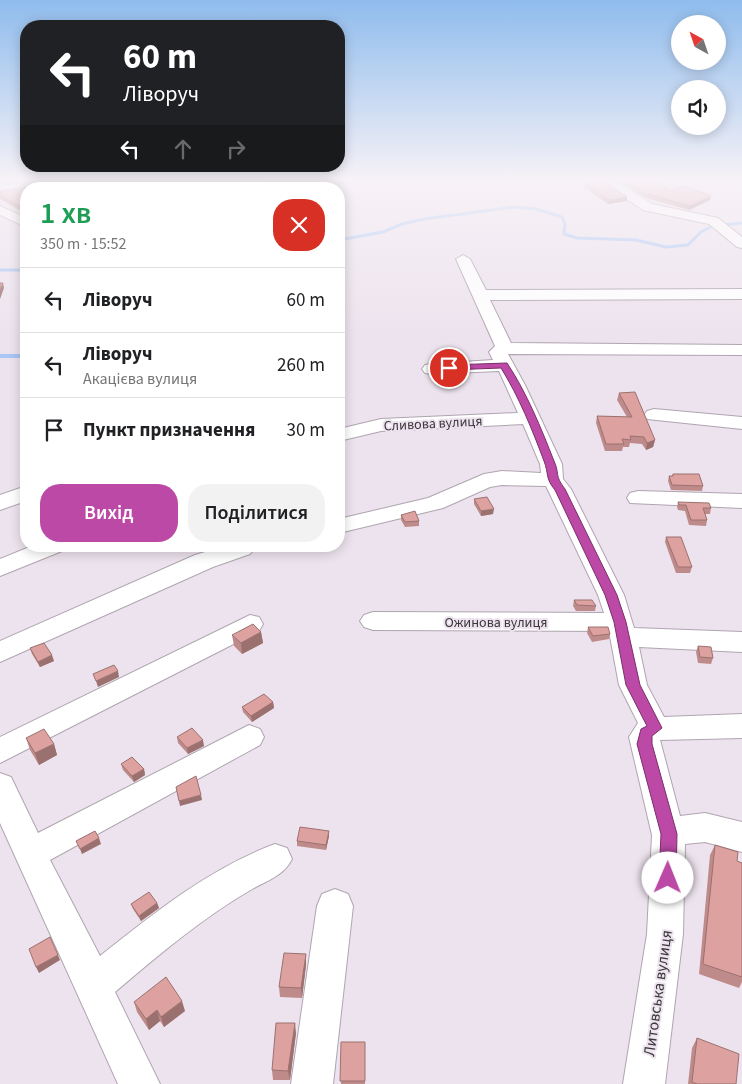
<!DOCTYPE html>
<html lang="uk">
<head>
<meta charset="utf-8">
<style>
  :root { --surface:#fff; --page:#f2f2f2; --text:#202124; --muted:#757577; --line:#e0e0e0; --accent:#bb49a5 }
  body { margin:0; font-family:"Source Sans 3",sans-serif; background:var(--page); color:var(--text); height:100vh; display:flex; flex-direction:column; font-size:19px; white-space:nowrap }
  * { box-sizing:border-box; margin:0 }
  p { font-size:16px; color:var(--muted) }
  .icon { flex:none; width:28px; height:28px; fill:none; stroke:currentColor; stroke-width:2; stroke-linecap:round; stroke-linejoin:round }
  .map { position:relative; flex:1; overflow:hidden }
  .panel { position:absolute; left:20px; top:182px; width:325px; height:370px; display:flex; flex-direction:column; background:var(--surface); border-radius:20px; box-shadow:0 2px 12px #0003 }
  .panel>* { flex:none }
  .banner { position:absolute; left:20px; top:20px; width:325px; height:152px; border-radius:20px; box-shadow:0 2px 12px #0003; background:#202124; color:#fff; overflow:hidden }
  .needle { width:32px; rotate:320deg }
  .buttons { position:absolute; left:671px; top:15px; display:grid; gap:10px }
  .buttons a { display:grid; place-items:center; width:55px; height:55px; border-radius:50%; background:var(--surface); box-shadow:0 2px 12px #0003; font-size:25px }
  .pin { position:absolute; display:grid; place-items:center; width:42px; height:42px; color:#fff; margin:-21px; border:2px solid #fff; border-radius:50%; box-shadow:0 1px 5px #0007 }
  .me { position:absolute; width:55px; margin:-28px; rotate:1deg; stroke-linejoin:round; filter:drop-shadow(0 0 4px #0008) }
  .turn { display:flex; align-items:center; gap:18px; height:105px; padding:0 20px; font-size:22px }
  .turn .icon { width:65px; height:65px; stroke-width:2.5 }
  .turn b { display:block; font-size:35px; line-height:42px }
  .lanes { display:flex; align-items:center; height:48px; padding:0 20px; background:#0003; justify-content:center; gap:25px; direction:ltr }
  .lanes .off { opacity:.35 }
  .round { display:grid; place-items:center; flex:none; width:52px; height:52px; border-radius:20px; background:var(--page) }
  .overview { display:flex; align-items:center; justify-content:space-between; height:85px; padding:0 20px }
  h1 { font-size:30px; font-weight:600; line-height:38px; color:#1e9e55 }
  .cta { display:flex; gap:10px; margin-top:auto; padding:10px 20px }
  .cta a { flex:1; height:58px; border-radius:20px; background:var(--accent); color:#fff; font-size:20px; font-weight:600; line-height:58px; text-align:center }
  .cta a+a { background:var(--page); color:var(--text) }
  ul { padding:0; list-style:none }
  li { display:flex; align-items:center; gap:15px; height:65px; padding:0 20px; border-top:1px solid var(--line) }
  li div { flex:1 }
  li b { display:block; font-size:19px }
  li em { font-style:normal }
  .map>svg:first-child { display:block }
</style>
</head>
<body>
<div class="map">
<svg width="742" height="1084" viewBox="0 0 742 1084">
  <rect width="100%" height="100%" fill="#ede3ee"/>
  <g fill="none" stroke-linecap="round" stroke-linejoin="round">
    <!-- stream-far1 -->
    <path stroke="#a9c7f4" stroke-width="3" d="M339,240L383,232L402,224L424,219L513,207L536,209L562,217L565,224L564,234L577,238L636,240L666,247L688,245L701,232L712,226L742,223
      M0,270H26"/>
    <!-- stream -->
    <path stroke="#a9c7f4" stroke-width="4" d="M0,356H26"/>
    <!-- minor casing -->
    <g stroke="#afa5b0" stroke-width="2">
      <path id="minor" d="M32,182H66L60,186L0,194V186Z
        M265,182H293L291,185L269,189H240L242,186Z
        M602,182H617L652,204L718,218L742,237V248L737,247L709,224L643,210Z
        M0,206L26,218V227L0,215Z
        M463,255L470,259L486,290L742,289V299L490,300L511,343L742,345V355L508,354L525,385L562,464L563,479L571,489L624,595L634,628L742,632V652L639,647L647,685L664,717L742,714V738L660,740L680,816L705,813L742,822V852L705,842L685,844L683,934L665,1084H623L647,934L652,835L629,737L638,723L619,685L609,631L373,630L364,627L360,621L364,615L373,612L604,613L598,595L546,486L502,485L490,487L443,508L339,533V519L428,498L484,474L502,471L541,473L540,464L523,424L381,431L339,441V429L381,419L518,413L499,371L431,374L425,373L422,369L425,365L431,364L493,360L489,352L495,346L456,259Z
        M654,409L742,417V429L647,419L644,415L647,411Z
        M26,486V501L0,510V495Z
        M638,491L742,494V508L630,503L627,498L630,493Z
        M32,546H66L62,551L0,576V559Z
        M225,546H252L254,549L250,554L213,567L0,662V641L195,555Z
        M250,615L259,617L263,624L259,631L0,763V737Z
        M249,725L260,729L264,737L260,745L50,860L100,956C154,913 210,868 275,844L287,848L292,859C284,875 269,880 254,888C203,917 160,954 115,992L160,1084H118L0,823V773L11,777L38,833Z
        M335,889L348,894L353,906L333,1084H291L317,906L322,894Z"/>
    </g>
    <!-- minor -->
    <use href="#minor" fill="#fff" fill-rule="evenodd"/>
  </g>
  <!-- wall -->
  <path fill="#be8b8a" d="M61,182H253L242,184L240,186L306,189H26L24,213L0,199V191L59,183Z
    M586,182H605L627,201L608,204L585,188V184H588Z
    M621,182H657L671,190L711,196L710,200L689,210L646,198Z
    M619,393L655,440L653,447L646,450L642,444L630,443L629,447H623L622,451H605L596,423L597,416L627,417L617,400Z
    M673,474L703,486L702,491L671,490L668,481L669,476H672Z
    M474,499L493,514L481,516L474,504Z
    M678,502L711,508L710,514H705L707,520L706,526L689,525L685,511L678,510L677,507Z
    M401,515L419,521V526L405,527L401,520Z
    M666,537L692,567L690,573H676L665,542Z
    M574,600L596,606L595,611H576L573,606Z
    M588,627L610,634L609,639L592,642L587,633Z
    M261,632L263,643L242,654L234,646L232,635Z
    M698,646L713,658L711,664L698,663L696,652Z
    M30,648L54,661L40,667L32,654Z
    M273,702L274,708L252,722L243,712L242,707Z
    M177,737L204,746L188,754L178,743Z
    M26,738L54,744L57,755L39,765L30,750Z
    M121,764L144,769L145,775L134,782L123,770Z
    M329,836L326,850L297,846V841Z
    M715,845L737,861L742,863V982L739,988L699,974L710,855Z
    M157,903L159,908L141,921L133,909L131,904Z
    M306,965L302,998L280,997L279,987Z
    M134,1002L185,1011L164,1027L160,1021L149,1030L137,1012Z
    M296,1033L290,1080H273L272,1070Z
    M697,1038L736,1084H688L692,1048Z
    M341,1042H365V1084H341Z"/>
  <!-- shaded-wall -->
  <path fill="#9b7170" d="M0,182H16L0,184Z
    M239,182H253L242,184L238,188V183Z
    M321,182H355L306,189H277V188Z
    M83,186V189H61Z
    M711,196L710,200L689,210L690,206Z
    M627,197V201L608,204L609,200Z
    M26,207V212L24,213L23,208Z
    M3,283L4,288L0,299V291Z
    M655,440L653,447L646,450L647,443Z
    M494,509L493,514L481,516V511Z
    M261,632L263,643L242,654L241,643Z
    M52,655L54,661L40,667L38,662Z
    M118,671L119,677L98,687L96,681Z
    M273,702L274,708L252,722L251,716Z
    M203,740L204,746L188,754L187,748Z
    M54,744L57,755L39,765L35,753Z
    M144,769L145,775L134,782L132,776Z
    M201,795L202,800L180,806L179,801Z
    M329,831V836L326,850V845Z
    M99,838L101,844L82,854L80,849Z
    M157,903L159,908L141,921L139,916Z
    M306,954V965L302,998L301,988Z
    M58,955L60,960L39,973L36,967Z
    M182,1001L185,1011L164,1027L161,1017Z
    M157,1010L160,1021L149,1030L146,1019Z
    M295,1023L296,1033L290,1080L288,1071Z"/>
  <!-- building -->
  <path fill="#dda2a0" stroke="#9b7170" d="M61,182H239L238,183L240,186H269L291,182H321L277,188L266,187L258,189H84L83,186L61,189H26V207L23,208L0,195V191L59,183Z
    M591,182H605L627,197L609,200L585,184L593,183Z
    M627,182H657L671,190L684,186L711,196L690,206L647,194Z
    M0,283H3L0,291Z
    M635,392L655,440L647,443L644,437L630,436L631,440L622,439L624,444H606L597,416L632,417L619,393Z
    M673,474H699L703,486L672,485L669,476H673Z
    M487,497L494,509L481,511L474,499Z
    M678,502L709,503L711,508H703L707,520H691L686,505H679Z
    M415,511L419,521L405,522L401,515Z
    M666,537H681L692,567H678Z
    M574,600H592L596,606L577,605Z
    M253,624L261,632L241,643L232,635Z
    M588,627H608L610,634L593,636Z
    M44,643L52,655L38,662L30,648Z
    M698,646L711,647L713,658L700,657Z
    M114,665L118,671L96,681L93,674Z
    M264,694L273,702L251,716L242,707Z
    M192,728L203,740L187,748L177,737Z
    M44,729L54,744L35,753L26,738Z
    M132,757L144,769L132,776L121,764Z
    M196,776L201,795L179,801L176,787Z
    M300,827L329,831L326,845L297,841Z
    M95,831L99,838L80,849L76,841Z
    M715,845L738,852L737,861L742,863V977L703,964Z
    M149,892L157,903L139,916L131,904Z
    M50,937L58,955L36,967L29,949Z
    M284,953L306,954L301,988L279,987Z
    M166,977L182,1001L161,1017L157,1010L146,1019L134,1002Z
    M276,1023H295L288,1071L272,1070Z
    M697,1038L739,1054L736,1084H697L692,1082Z
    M341,1042H365V1081H340Z"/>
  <!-- sky -->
  <linearGradient id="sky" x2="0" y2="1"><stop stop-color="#8fbced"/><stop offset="0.54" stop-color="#f7f2f7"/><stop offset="1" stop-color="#f7f2f7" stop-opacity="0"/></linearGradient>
  <rect width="742" height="334" fill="url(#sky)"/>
  <!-- route -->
  <path fill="#bb49a5" stroke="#7a2f6b" d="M507,363C527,393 541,428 554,461C560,474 554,475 565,489L617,595L626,622L640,685L662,728L652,736V744L677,834L676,878L674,883L668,885L662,883L659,878L661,834L637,744L641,729L647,726L626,685L614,622L605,595L555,490C545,478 549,474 544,461C532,429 519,397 501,368L449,370L445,368L449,365Z"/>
  <g text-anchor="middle" stroke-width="4" stroke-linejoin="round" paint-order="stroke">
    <!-- street labels -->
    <g font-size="14" fill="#3c383c" stroke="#ede3ee">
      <text transform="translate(433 423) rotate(-3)" y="5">Сливова вулиця</text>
      <text x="496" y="627">Ожинова вулиця</text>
    </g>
    <!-- near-street labels -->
    <g font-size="16" fill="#3c383c" stroke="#ede3ee">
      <text transform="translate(657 993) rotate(-82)" y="6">Литовська вулиця</text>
    </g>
  </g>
</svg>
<div class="buttons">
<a><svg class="needle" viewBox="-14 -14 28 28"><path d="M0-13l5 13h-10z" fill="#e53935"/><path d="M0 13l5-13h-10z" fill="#757577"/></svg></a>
<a><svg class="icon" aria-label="sound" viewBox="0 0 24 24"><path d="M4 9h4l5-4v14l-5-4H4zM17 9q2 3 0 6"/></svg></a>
</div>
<div class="pin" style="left:449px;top:368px;background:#d93025"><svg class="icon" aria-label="arrive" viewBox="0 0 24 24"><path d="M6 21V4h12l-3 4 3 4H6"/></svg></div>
<svg class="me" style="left:668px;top:878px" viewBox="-20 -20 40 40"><circle r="19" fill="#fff"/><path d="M0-13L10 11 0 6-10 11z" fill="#bb49a5"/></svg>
<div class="banner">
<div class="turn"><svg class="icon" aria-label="left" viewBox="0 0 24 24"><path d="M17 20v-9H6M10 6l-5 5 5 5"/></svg><div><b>60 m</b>Ліворуч</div></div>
<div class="lanes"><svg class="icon" aria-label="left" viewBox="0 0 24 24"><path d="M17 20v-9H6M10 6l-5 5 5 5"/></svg><svg class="icon off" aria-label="ahead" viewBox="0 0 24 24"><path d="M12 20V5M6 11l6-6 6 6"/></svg><svg class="icon off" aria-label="right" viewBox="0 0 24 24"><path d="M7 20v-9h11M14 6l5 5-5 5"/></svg></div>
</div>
<section class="panel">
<div class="overview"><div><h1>1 хв</h1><p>350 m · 15:52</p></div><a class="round" style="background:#d93025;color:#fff"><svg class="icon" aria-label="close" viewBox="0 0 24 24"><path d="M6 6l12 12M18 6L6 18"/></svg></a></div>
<ul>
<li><svg class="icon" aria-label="left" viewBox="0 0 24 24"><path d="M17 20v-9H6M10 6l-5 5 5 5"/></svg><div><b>Ліворуч</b></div><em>60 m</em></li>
<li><svg class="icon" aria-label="left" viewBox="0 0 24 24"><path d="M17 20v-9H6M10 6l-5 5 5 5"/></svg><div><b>Ліворуч</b><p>Акацієва вулиця</p></div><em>260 m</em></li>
<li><svg class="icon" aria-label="arrive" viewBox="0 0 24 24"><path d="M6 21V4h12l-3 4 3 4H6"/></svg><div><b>Пункт призначення</b></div><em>30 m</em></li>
</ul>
<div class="cta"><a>Вихід</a><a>Поділитися</a></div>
</section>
</div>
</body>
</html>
